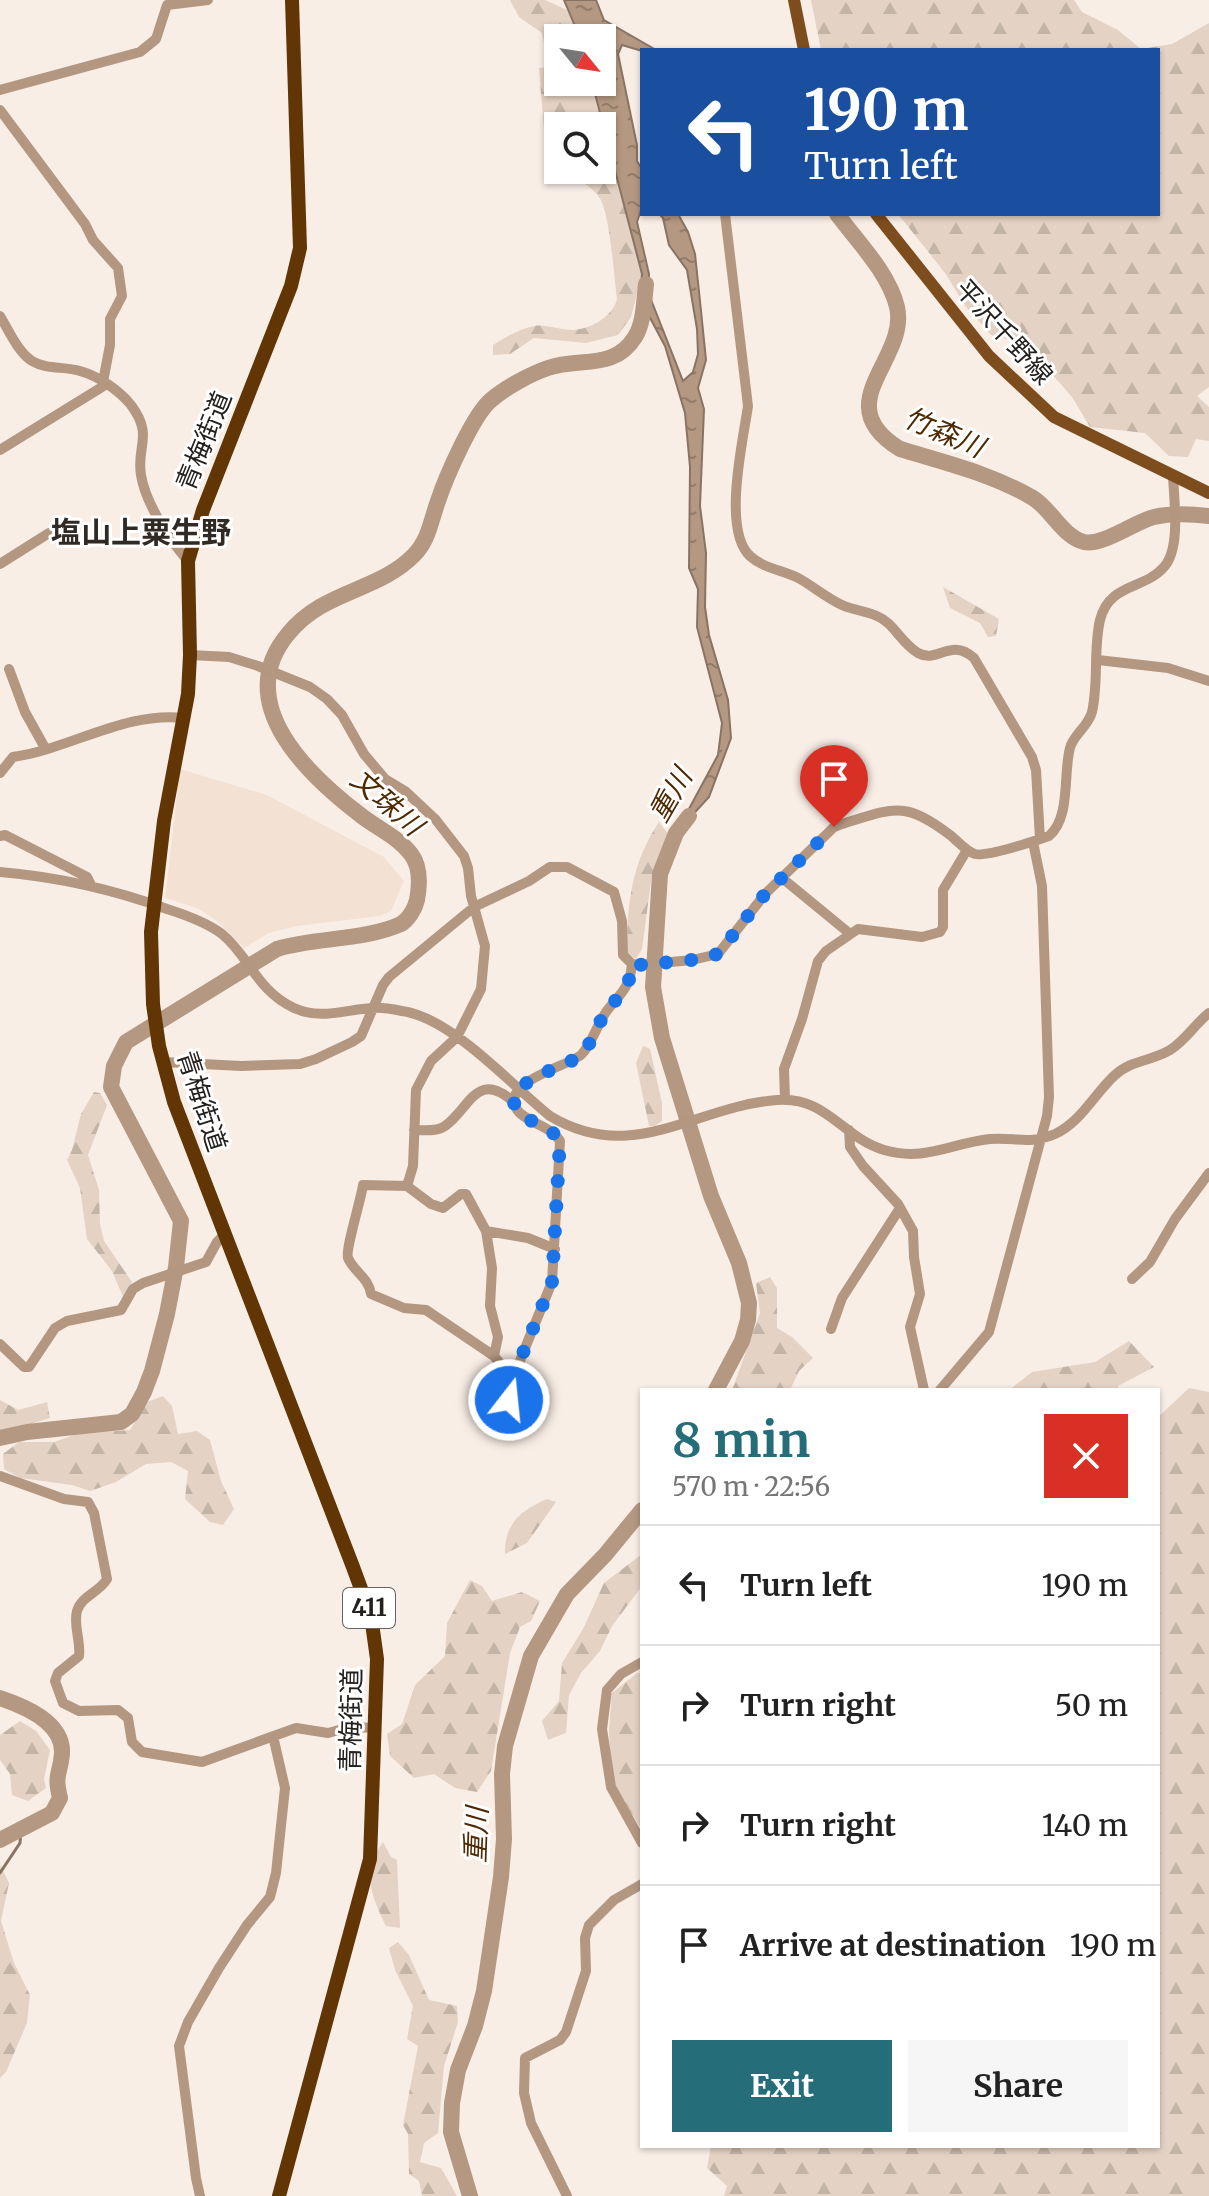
<!DOCTYPE html>
<html lang="en">
<head>
<meta charset="utf-8">
<style>
  :root { --surface:#fff; --page:#f6f6f6; --text:#222; --muted:#767676; --line:#e0e0e0; --accent:#256d79 }
  body { margin:0; font-family:Merriweather,"Noto Sans JP",serif; background:var(--page); color:var(--text); height:100vh; display:flex; flex-direction:column; font-size:30px; white-space:nowrap }
  * { box-sizing:border-box; margin:0 }
  p { font-size:26px; color:var(--muted) }
  .icon { flex:none; width:44px; height:44px; fill:none; stroke:currentColor; stroke-width:2; stroke-linecap:round; stroke-linejoin:round }
  .map { position:relative; flex:1; overflow:hidden }
  .drawer { position:absolute; left:640px; top:1388px; width:520px; height:760px; display:flex; flex-direction:column; background:var(--surface); border-radius:0px; box-shadow:0 2px 6px #0004 }
  .drawer>* { flex:none }
  .hud { position:absolute; left:640px; top:48px; width:520px; height:168px; border-radius:0px; box-shadow:0 2px 6px #0004; background:#1a4fa0; color:#fff; overflow:hidden }
  .needle { width:52px; rotate:120deg }
  .fabs { position:absolute; left:544px; top:24px; display:grid; gap:16px }
  .fabs a { display:grid; place-items:center; width:72px; height:72px; border-radius:0px; background:var(--surface); box-shadow:0 2px 6px #0004; font-size:40px }
  .pin { position:absolute; display:grid; place-items:center; width:68px; height:68px; color:#fff; margin:-82px -34px; border-radius:50% 50% 50% 0; rotate:-45deg; box-shadow:0 0 8px #0007 }
  .pin .icon { rotate:45deg }
  .me { position:absolute; width:88px; margin:-44px; rotate:16deg; stroke-linejoin:round; filter:drop-shadow(0 0 6px #0008) }
  .turn { display:flex; align-items:center; gap:28px; height:168px; padding:0 32px; font-size:36px }
  .turn .icon { width:104px; height:104px; stroke-width:2.5 }
  .turn b { display:block; font-size:56px; line-height:68px }
  .round { display:grid; place-items:center; flex:none; width:84px; height:84px; border-radius:0px; background:var(--page) }
  .headline { display:flex; align-items:center; justify-content:space-between; height:136px; padding:0 32px }
  h1 { font-size:48px; font-weight:700; line-height:60px; color:var(--accent) }
  .cta { display:flex; gap:16px; margin-top:auto; padding:16px 32px }
  .cta a { flex:1; height:92px; border-radius:0px; background:var(--accent); color:#fff; font-size:32px; font-weight:700; line-height:92px; text-align:center }
  .cta a+a { background:var(--page); color:var(--text) }
  ul { padding:0; list-style:none }
  li { display:flex; align-items:center; gap:24px; height:120px; padding:0 32px; border-top:2px solid var(--line) }
  li div { flex:1 }
  li b { display:block; font-size:30px }
  li em { font-style:normal }
  .map>svg:first-child { display:block }
</style>
</head>
<body>
<div class="map">
<svg width="1209" height="2196" viewBox="0 0 1209 2196">
  <defs>
    <pattern id="forest-firs" width="22" height="20" patternUnits="userSpaceOnUse" patternTransform="scale(2)"><rect width="22" height="20" fill="#e4d2c4"/><path d="M5 1l3.5 6h-7zM16 11l3.5 6h-7z" fill="#c3b4a8"/></pattern>
    <pattern id="water-ripples" width="26" height="14" patternUnits="userSpaceOnUse" patternTransform="scale(2)"><rect width="26" height="14" fill="#b49881"/><path d="M2 4q2-2 4 0t4 0M15 11q2-2 4 0t4 0" fill="none" stroke="#927c69"/></pattern>
  </defs>
  <rect width="100%" height="100%" fill="#f9eee6"/>
  <!-- built -->
  <path fill="#f3e2d4" d="M180,769L267,795L384,857L404,881L391,911L380,916L297,926L269,933L244,948L217,921L197,908L165,898Z"/>
  <!-- forest -->
  <path fill="url(#forest-firs)" d="M510,0H545L567,10L580,38H558V82H592L642,274L631,317L618,335L586,343L534,338L510,354L493,355V345C506,337 519,329 534,326C546,324 560,330 572,330C590,330 613,316 617,299C614,277 610,212 599,197C590,185 575,178 562,170H602V126H558V164L545,142L539,68L549,67L542,33L519,17Z
    M811,0H1074L1082,12L1118,30L1141,49L1172,44L1209,23V387L1197,396L1209,407V441L1196,439L1188,457L1169,456L1145,433L1090,427L1072,397L1050,372L1026,360L1022,343L991,335L966,307L945,273L898,214H1158V50H821Z
    M943,587L999,619L996,636L988,637L980,623L950,608Z
    M659,822L669,835L652,874L642,949L636,959L627,953C627,904 631,864 659,822Z
    M643,1046L650,1049L662,1103V1121L655,1126H649L636,1063Z
    M94,1092L100,1093L107,1105L88,1155L99,1190L100,1224L104,1241L132,1282L124,1299L112,1271L87,1239L80,1188L67,1160L72,1150L81,1114Z
    M770,1277L777,1288V1328L792,1337L813,1358L799,1371L790,1390H732L760,1313L756,1283Z
    M1129,1341L1154,1367L1118,1386L1119,1390H1009L1032,1372L1095,1362Z
    M1189,1388L1209,1392V2196H724L727,2186L707,2168L711,2146H1158V1417Z
    M163,1396L172,1406L178,1434L197,1431L210,1440L221,1481L234,1509L223,1525L210,1522L185,1499L188,1471L171,1462L146,1464L116,1482L90,1491L72,1485L20,1478L4,1469L3,1454L19,1442H54L80,1433L130,1430L147,1402Z
    M0,1400L18,1410L47,1402L50,1418L0,1433Z
    M547,1499L556,1502L527,1543L505,1554C504,1524 521,1510 547,1499Z
    M642,1554V1586L612,1626L600,1651L581,1673L569,1695L566,1733L548,1740L542,1721L559,1701L562,1663L583,1629L604,1583Z
    M470,1580L482,1586L492,1601L522,1592L540,1601L531,1621L520,1627L510,1653L491,1771L477,1792L455,1788L434,1774L414,1778L390,1756L387,1734L402,1724L415,1685L445,1656L447,1623Z
    M637,1673H642V1830L611,1781L609,1730L612,1693Z
    M20,1721L36,1731L50,1750L44,1779L46,1788L28,1801L12,1795L10,1774L0,1760V1735Z
    M383,1842L391,1857L397,1860L400,1928L386,1926C371,1895 361,1873 383,1842Z
    M0,1865L9,1883L1,1921L14,1963L30,1995L27,2023L6,2072L0,2078Z
    M398,1942L409,1955L429,2000L457,2006L458,2022L444,2066L438,2133L424,2143L420,2162L441,2168L457,2196H422L419,2181L409,2174L408,2134L403,2125L418,2046L407,2039L413,2006L395,1970L389,1948Z"/>
  <!-- water -->
  <path fill="url(#water-ripples)" stroke="#897463" stroke-width="2" d="M564,0H596L604,20L656,50L642,51L622,45L618,54L637,145V161L642,169V207L637,222L649,274L648,292L683,381L693,372L698,354L697,329L687,270L669,245L663,218L659,214H678L688,232L695,254L700,301L706,360L698,388L704,409L700,506L706,553L705,607L709,635L728,700L731,738L709,797L676,833L718,755L722,723L697,627L698,589L689,568L690,467L685,413L665,346L640,299L642,274L592,82H602V38H580Z"/>
  <g fill="none" stroke-linecap="round" stroke-linejoin="round">
    <!-- stream -->
    <path stroke="#897463" stroke-width="3" d="M0,1873L20,1843L21,1828"/>
    <!-- river -->
    <path stroke="#b49881" stroke-width="16" d="M837,214C857,241 889,273 897,307C909,360 826,403 900,449C946,463 992,474 1033,498C1051,509 1063,537 1084,542C1103,546 1134,522 1154,517C1172,513 1191,514 1209,516
      M689,816L676,833L660,874L653,987L662,1038L711,1196L739,1263L749,1303L748,1320L742,1341L716,1390
      M0,1438L27,1432L121,1422L132,1414L144,1392L152,1371L167,1314L176,1267L181,1221L111,1087L114,1066L126,1042L277,949C316,937 363,941 401,924C408,920 415,909 417,900C420,884 421,867 411,854C399,838 379,829 363,817C310,777 230,704 288,634C323,590 378,592 414,555C429,540 431,520 438,501C446,477 473,415 491,400C505,388 530,374 548,368C580,357 614,371 635,337C644,323 644,301 646,284
      M0,1698C24,1706 64,1722 62,1754C60,1776 54,1773 60,1798L52,1813L0,1840
      M470,2196L451,2132L452,2103L458,2070L475,2026L484,1991L501,1877L504,1839L502,1774L505,1746L531,1656L567,1594L605,1555L642,1510"/>
    <!-- minor -->
    <path stroke="#b49780" stroke-width="10" d="M167,5L208,0
      M0,90L140,52L156,39L167,5
      M0,110L85,224L93,240L118,268L122,296L110,319V345L102,387L0,450
      M725,214L748,406C743,441 722,530 750,556C764,569 784,570 800,579C814,587 827,598 842,605C853,610 866,611 877,616C894,623 901,643 918,653C938,664 950,637 974,658L1032,757L1036,770L1040,839
      M0,316C9,331 18,352 32,361C47,370 64,366 80,371C98,376 119,390 131,405C154,436 136,446 141,475C145,502 170,541 188,561
      M0,564L49,533
      M190,655L229,657L258,666L310,687L327,699L342,715L364,754L385,779L405,791L436,820L464,856L468,868L471,896L485,946L481,989L457,1037L431,1061L416,1090L413,1166L407,1186
      M1098,660L1168,668L1209,681
      M9,669L25,712L45,748
      M0,773L13,757C70,749 125,711 184,718
      M0,836L5,835L87,877L91,885
      M0,872C58,877 112,889 167,909C186,915 206,922 222,934C250,957 256,990 294,1008C320,1020 344,1010 372,1008C381,1007 392,1009 402,1011C452,1018 510,1084 550,1116C633,1166 695,1106 777,1100C826,1096 843,1138 884,1150C925,1162 951,1143 990,1139C1015,1137 1030,1145 1055,1134C1081,1122 1095,1093 1115,1075C1131,1060 1152,1061 1170,1050C1185,1041 1195,1024 1209,1013
      M782,878L849,933
      M163,1062L241,1066L300,1064L316,1059L352,1042L361,1036L383,985L389,977L474,907L529,881L550,867H567L614,892L622,921L623,955L632,964L639,965L692,960L718,954L765,894L834,827L839,825C892,809 903,799 950,835C958,841 965,851 975,854C987,857 1035,841 1049,836C1071,818 1063,773 1070,748C1073,735 1088,727 1092,712C1099,681 1093,650 1100,620C1109,583 1144,590 1164,567C1181,548 1174,500 1173,476
      M785,1099L784,1069L802,1019L818,961L826,951L858,929L922,937L940,932L943,927V890L967,850
      M414,1130C424,1130 437,1132 445,1126C470,1109 476,1068 515,1103
      M849,1130L850,1147L863,1166L898,1204L913,1231L914,1257L920,1294L910,1327L924,1390
      M486,1231L492,1268L490,1306L498,1337L494,1356
      M1132,1279L1150,1262L1175,1219L1209,1173
      M831,1329L842,1298L900,1208
      M0,1344L24,1367H29L55,1328L67,1321L121,1310L133,1289L143,1283L206,1262L217,1242L224,1235
      M517,1373L503,1367L494,1356L426,1310L404,1308L371,1294C369,1278 354,1272 348,1258C345,1250 361,1200 363,1185L407,1186L431,1204L443,1208L461,1194H466L486,1231L528,1238L555,1249
      M940,1390L989,1332L1047,1116L1049,1097L1042,886L1033,842
      M503,1415L521,1358L552,1282L560,1141C551,1125 523,1122 516,1108C501,1081 572,1065 582,1054C592,1043 597,1025 606,1012C613,1002 624,993 628,982C631,976 631,970 632,964
      M0,1476L64,1499L88,1502L94,1513L107,1579C100,1592 81,1596 77,1611C73,1625 81,1641 79,1656L58,1673L55,1681L63,1703L79,1711L118,1710L128,1718L132,1742L142,1752L202,1762L296,1728L328,1733L350,1727L376,1728
      M642,1662L621,1674L607,1690L602,1729L611,1787L642,1843
      M200,2196L196,2178L179,2046L188,2022L219,1968L247,1925L270,1897L276,1873L285,1788L273,1736
      M567,2196L531,2123L524,2093L525,2058L560,2040L566,2032L586,1971L585,1938L589,1925L614,1900L642,1884"/>
    <!-- major -->
    <path stroke="#7e4d1d" stroke-width="12" d="M794,0L804,50
      M876,214L989,356L1054,417L1209,493"/>
    <!-- highway -->
    <path stroke="#623604" stroke-width="14" d="M279,2196L370,1859L377,1659L371,1616L353,1567L174,1102L159,1046L153,1004L151,932L164,821L188,694L190,655L188,561L203,510L291,286L300,248L292,0"/>
  </g>
  <g fill="none" stroke-linecap="round" stroke-linejoin="round">
    <!-- route -->
    <path stroke="#1a73e8" stroke-width="14" stroke-dasharray="0 25.2" d="M509,1400L521,1358L552,1282L560,1141C551,1125 523,1122 516,1108C501,1081 572,1066 582,1054C592,1043 597,1025 606,1012C613,1002 624,993 628,982C631,976 631,970 632,964L639,965L692,960L718,954L765,894L834,827"/>
  </g>
  <g text-anchor="middle" stroke-width="6" stroke-linejoin="round" paint-order="stroke">
    <!-- shield labels -->
    <rect fill="#fff" stroke="#666361" stroke-width="2" x="343" y="1588" width="52" height="40" rx="6"/>
    <g font-size="24" font-weight="bold" fill="#24201d">
      <text x="369" y="1616">411</text>
    </g>
    <!-- street labels -->
    <g font-size="26" fill="#24201d" stroke="#fff">
      <text transform="translate(1004 332) rotate(48)" y="9">平沢千野線</text>
      <text transform="translate(204 441) rotate(-68)" y="9">青梅街道</text>
      <text transform="translate(202 1101) rotate(72)" y="9">青梅街道</text>
      <text transform="translate(351 1720) rotate(-89)" y="9">青梅街道</text>
    </g>
    <!-- water labels -->
    <g font-size="28" font-style="italic" fill="#4f2900" stroke="#fff">
      <text transform="translate(944 432) rotate(23)" y="10">竹森川</text>
      <text transform="translate(670 795) rotate(-60)" y="10">重川</text>
      <text transform="translate(387 802) rotate(41)" y="10">文珠川</text>
      <text transform="translate(476 1835) rotate(-88)" y="10">重川</text>
    </g>
    <!-- quarter labels -->
    <g font-size="30" font-weight="bold" fill="#312923" stroke="#fff">
      <text x="141" y="543">塩山上粟生野</text>
    </g>
  </g>
</svg>
<div class="fabs">
<a><svg class="needle" viewBox="-14 -14 28 28"><path d="M0-13l5 13h-10z" fill="#e53935"/><path d="M0 13l5-13h-10z" fill="#767676"/></svg></a>
<a><svg class="icon" aria-label="search" viewBox="0 0 24 24"><circle cx="10" cy="10" r="6"/><path d="M15 15l6 6"/></svg></a>
</div>
<div class="pin" style="left:834px;top:827px;background:#d93025"><svg class="icon" aria-label="arrive" viewBox="0 0 24 24"><path d="M6 21V4h12l-3 4 3 4H6"/></svg></div>
<svg class="me" style="left:509px;top:1400px" viewBox="-20 -20 40 40"><circle r="17" fill="#1a73e8" stroke="#fff" stroke-width="3"/><path d="M0-11L8 9 0 5-8 9z" fill="#fff"/></svg>
<div class="hud">
<div class="turn"><svg class="icon" aria-label="left" viewBox="0 0 24 24"><path d="M17 20v-9H6M10 6l-5 5 5 5"/></svg><div><b>190 m</b>Turn left</div></div>
</div>
<section class="drawer">
<div class="headline"><div><h1>8 min</h1><p>570 m · 22:56</p></div><a class="round" style="background:#d93025;color:#fff"><svg class="icon" aria-label="close" viewBox="0 0 24 24"><path d="M6 6l12 12M18 6L6 18"/></svg></a></div>
<ul>
<li><svg class="icon" aria-label="left" viewBox="0 0 24 24"><path d="M17 20v-9H6M10 6l-5 5 5 5"/></svg><div><b>Turn left</b></div><em>190 m</em></li>
<li><svg class="icon" aria-label="right" viewBox="0 0 24 24"><path d="M7 20v-9h11M14 6l5 5-5 5"/></svg><div><b>Turn right</b></div><em>50 m</em></li>
<li><svg class="icon" aria-label="right" viewBox="0 0 24 24"><path d="M7 20v-9h11M14 6l5 5-5 5"/></svg><div><b>Turn right</b></div><em>140 m</em></li>
<li><svg class="icon" aria-label="arrive" viewBox="0 0 24 24"><path d="M6 21V4h12l-3 4 3 4H6"/></svg><div><b>Arrive at destination</b></div><em>190 m</em></li>
</ul>
<div class="cta"><a>Exit</a><a>Share</a></div>
</section>
</div>
</body>
</html>
